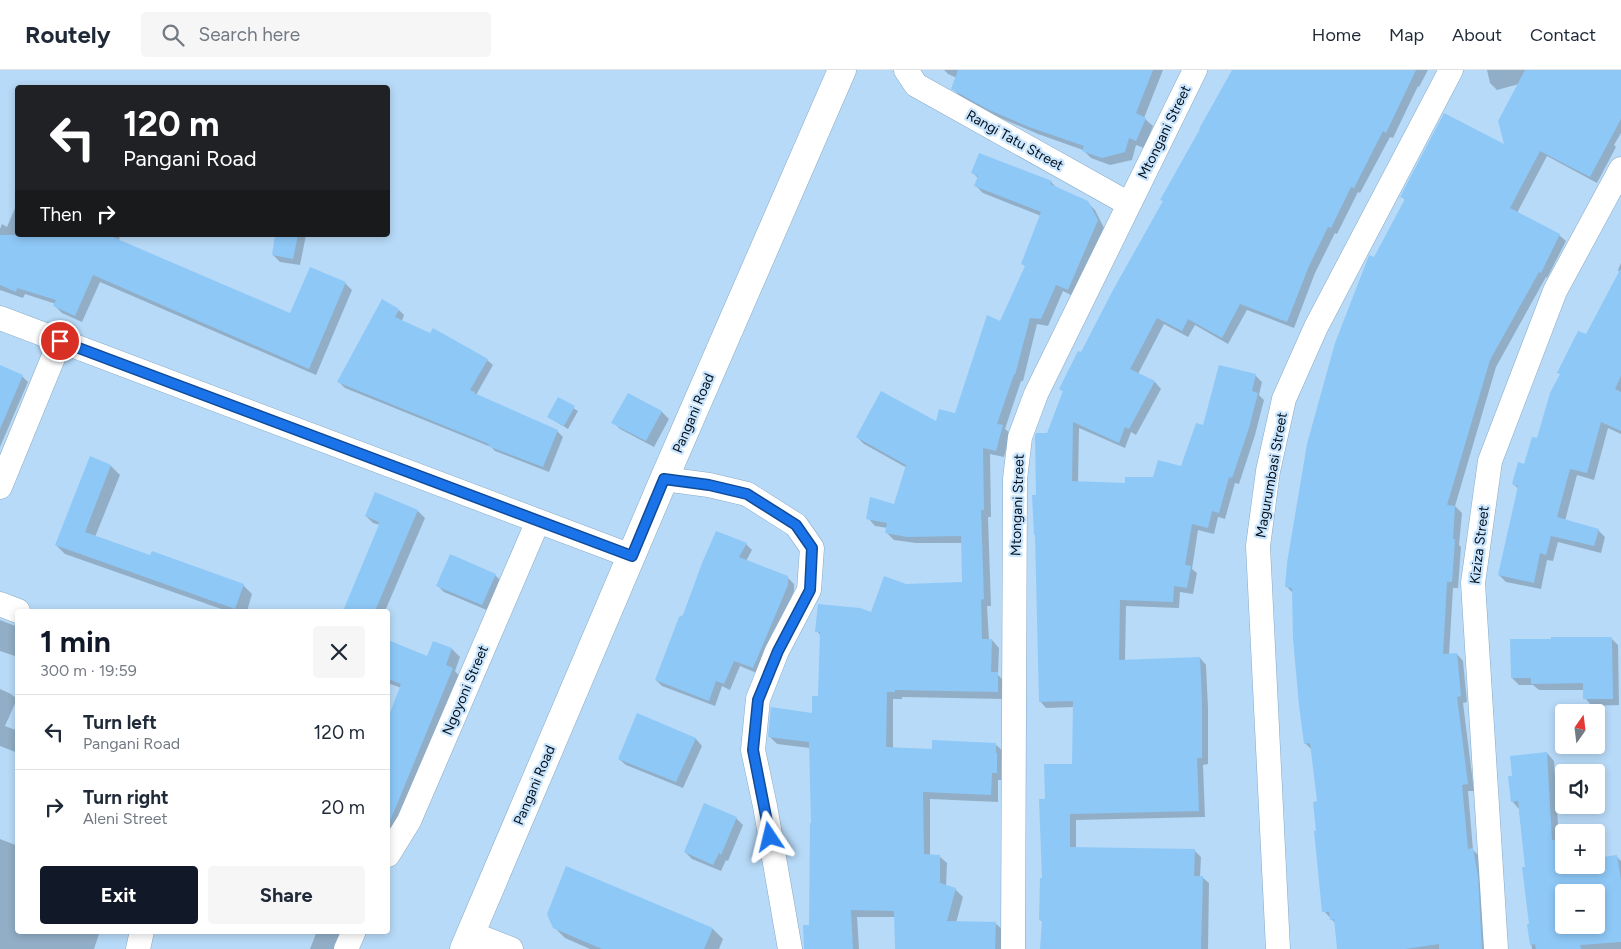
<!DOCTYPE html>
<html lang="en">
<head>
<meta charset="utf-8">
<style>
  :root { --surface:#fff; --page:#f6f6f7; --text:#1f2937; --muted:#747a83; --line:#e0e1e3; --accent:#111827 }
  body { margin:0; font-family:Figtree,sans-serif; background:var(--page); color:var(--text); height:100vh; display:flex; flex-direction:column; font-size:19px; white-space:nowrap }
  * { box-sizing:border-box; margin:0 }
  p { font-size:16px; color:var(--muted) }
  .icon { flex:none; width:28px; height:28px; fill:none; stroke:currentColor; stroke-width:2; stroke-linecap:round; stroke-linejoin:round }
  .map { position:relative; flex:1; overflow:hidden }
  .details { position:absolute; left:15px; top:539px; width:375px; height:325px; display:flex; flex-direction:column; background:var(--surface); border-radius:5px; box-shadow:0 2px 8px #0003 }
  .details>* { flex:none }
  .guide { position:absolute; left:15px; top:15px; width:375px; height:152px; border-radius:5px; box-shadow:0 2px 8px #0003; background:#202124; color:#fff; overflow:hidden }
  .needle { width:32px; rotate:14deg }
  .buttons { position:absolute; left:1555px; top:634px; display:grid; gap:10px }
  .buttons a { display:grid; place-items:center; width:50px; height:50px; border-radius:5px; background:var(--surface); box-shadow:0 2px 8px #0003; font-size:25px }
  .pin { position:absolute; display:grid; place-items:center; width:42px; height:42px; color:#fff; margin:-21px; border:2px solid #fff; border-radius:50%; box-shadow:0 1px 5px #0007 }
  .me { position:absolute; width:55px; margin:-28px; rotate:350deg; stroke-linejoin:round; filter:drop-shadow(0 0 4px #0008) }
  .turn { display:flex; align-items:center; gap:18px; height:105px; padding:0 25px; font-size:22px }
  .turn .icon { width:65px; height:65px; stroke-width:2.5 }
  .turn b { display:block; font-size:35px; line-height:42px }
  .then { display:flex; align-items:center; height:48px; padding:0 25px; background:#0003; gap:10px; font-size:19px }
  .round { display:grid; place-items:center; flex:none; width:52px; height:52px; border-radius:5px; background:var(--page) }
  .overview { display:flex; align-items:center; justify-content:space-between; height:85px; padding:0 25px }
  h1 { font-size:30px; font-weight:700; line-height:38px; color:var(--accent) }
  .button { display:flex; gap:10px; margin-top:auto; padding:10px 25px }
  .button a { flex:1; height:58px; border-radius:5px; background:var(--accent); color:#fff; font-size:20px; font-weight:700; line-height:58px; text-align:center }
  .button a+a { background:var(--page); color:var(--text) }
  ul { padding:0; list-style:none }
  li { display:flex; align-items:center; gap:15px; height:75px; padding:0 25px; border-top:1px solid var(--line) }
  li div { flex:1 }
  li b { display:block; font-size:19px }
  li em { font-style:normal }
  header { display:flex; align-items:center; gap:30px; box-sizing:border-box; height:70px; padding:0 25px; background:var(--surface); border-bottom:1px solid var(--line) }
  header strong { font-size:24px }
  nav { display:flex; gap:28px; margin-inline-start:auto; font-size:18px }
  .search { width:350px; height:45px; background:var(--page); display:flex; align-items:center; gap:12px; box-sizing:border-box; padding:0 18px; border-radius:5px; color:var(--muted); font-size:19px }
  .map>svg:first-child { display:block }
</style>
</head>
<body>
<header>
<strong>Routely</strong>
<div class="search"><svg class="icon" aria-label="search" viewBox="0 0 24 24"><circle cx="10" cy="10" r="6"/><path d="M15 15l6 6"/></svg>Search here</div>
<nav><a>Home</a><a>Map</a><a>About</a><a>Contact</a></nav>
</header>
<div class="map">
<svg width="1621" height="879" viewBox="0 0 1621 879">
  <rect width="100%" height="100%" fill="#b7daf8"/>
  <!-- shadow -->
  <path fill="#0003" fill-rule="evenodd" d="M944,0H1163L1144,48L1153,56L1144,78L1136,75L1132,90L1110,95L1091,88L1083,80L1038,64L996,46L960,26L952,18L957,8L948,4Z
    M1233,0H1428L1419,17L1418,16L1393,68L1390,67L1360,123L1358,122L1337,164L1335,163L1315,203L1294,258L1247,240L1228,274L1195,255L1188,267L1164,254L1138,304L1155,312L1161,319L1136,365L1131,362L1125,378L1079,358L1078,413L1126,414L1154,409L1182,397L1204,357L1219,296L1256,306L1262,312L1259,325L1264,330L1255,365L1239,414L1235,413L1225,449L1218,447L1214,464L1198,460L1192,499L1197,503L1193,524L1180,522L1179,538L1126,536L1125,591L1200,588L1206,595L1208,638V694L1203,695L1205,747L1076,750V778L1194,780L1201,787L1200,807H1202L1209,813L1208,879H1041L1043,852L1040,850L1046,730L1073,695L1074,637L1046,638L1040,631L1037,426L1048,364L1064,322L1060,319L1081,284L1164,132L1162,130Z
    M1487,0H1621V63L1614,75L1616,77L1597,113L1547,86L1517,143L1559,165L1566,171L1547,208L1546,207L1496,297L1455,436L1462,443L1459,475L1461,477L1458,518H1453L1449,585L1457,584L1463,591L1467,632L1463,633L1474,721H1468L1473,780L1479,786L1488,879H1338L1335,853L1324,841L1318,762V732L1312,680L1305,673L1293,523L1286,516L1375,188L1405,130L1402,126L1506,77L1519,14L1497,20L1490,13Z
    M973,103L1051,112L1058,119L1087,132L1095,140L1104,158L1075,227L1063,221L1048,256L1037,254L1023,311H1021L1005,359L1010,363L1004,387L990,384L991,447H988L991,536H987L989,570H992L999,578L998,605L1004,611V629L902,627V629H893V679L933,681L995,674L1003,681L1004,710H998V732L930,729V786H939L947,793L946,816L955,819L963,827L956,853H995L1003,860L1002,879H897L896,847H857L859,879H806L811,856L812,754L810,678L777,674L769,666L813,644L819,627L821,566L817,561L872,544L905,515L963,513L962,473H916L894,470L887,463L888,458L875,456L868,448L895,436L907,398L864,374L857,367L937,353L956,345L1026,197L1022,193L1041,146L983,123L976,116L979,109Z
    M18,131V165H117L120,168L118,171L291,245L345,213L352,220L316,305L100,212L82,252L62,243L55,236L56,234L25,224L23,228L0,220V159L2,154L7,157Z
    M277,165H306L300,195L280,192L273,185Z
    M1621,193V364L1608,358L1594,410L1577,405L1565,451L1598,460L1605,467L1601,483L1558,472L1553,491L1547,490L1541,519L1506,512L1499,505L1519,419L1513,414L1525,395L1587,266L1620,203L1618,200Z
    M399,240L404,245L402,251L487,290L493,295L476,325L557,361L563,367L549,402L495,381L491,377L345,318L339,312Z
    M0,297L22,306L28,312L0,377Z
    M628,324L662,342L669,349L654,377L620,359L613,352Z
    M558,329L578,341L568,359L548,347Z
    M91,388L111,396L120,405L95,467L151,486L243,515L252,524L247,541H227L65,484L56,475Z
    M376,424L418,441L425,448L385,541H344L380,455L373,453L366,446Z
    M746,474L752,480L746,491L788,508L794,514V521L759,604L740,596L730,620L722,616L715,636L662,616L656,610L684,546Z
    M495,505L502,512L489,541L444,522L437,515Z
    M0,550L18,557V587L0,581Z
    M1611,568L1618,575L1619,635L1592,636L1585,628L1584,620H1539L1533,615H1519L1512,608Z
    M388,572L428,588L434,572L452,579L460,587L455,601L461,608L394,768L388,766V651L401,618L388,613Z
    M0,619L11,624L17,629L5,656L18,661V683L0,676Z
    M643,646L696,669L702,676L683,718L626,695L619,689Z
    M1547,683L1554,691L1559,771L1564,795H1596L1617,787L1621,791V879H1532L1528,855H1530L1526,798L1519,739L1512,731L1513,707ZM1564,822H1596V855H1564Z
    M736,748L743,755L728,791L726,790L721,801L692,789L685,782Z
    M0,769L18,776V861H100L94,879H0Z
    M554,857L713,859L723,869L719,879H590L565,868Z
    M317,861H347L339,879H310Z"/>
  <!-- building -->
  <path fill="#8ec8f7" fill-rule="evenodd" d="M958,0H1153L1136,43L1146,48L1136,71L1129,68L1125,82L1102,88L1082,81L1084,76L1029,57L987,39L951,19Z
    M1232,0H1416L1386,63L1383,61L1354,118L1351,117L1331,158L1328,157L1309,196L1287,252L1240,234L1222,268L1188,249L1182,261L1157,248L1130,299L1155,311L1129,359L1125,357L1119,373L1073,352L1072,411L1125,413V407H1153L1158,390L1181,396L1196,353L1203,355L1219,295L1256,304L1252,321L1258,323L1249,358L1232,408L1229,407L1219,443L1212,441L1208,458L1192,454L1185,495L1191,496L1187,518L1174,516L1173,532L1120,530L1119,590L1200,587L1202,631V688H1197L1199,741L1070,744V777L1195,779L1194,806H1203L1201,879H1040L1042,850H1039L1040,808H1042L1039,729H1045L1044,694H1072L1073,631L1039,632L1035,465H1034L1032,425H1036L1035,366L1036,363H1047L1063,321L1059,319L1078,281L1081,282L1113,220L1163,131L1160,130L1200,59H1199Z
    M1525,0H1621V49L1590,107L1540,81L1510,138L1560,164L1541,203L1539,202L1490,290L1447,435L1455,436L1453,469H1455L1452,512H1447L1443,584L1457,583L1461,626L1457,627L1468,714L1462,715L1468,779L1473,778L1478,807L1482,879H1439V874L1405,879H1337L1334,849L1330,850L1329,842H1322L1314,761H1316L1313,732L1317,731L1310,673L1304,674L1299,635L1293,569L1292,518L1285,517L1287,493L1307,374L1335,273L1368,188L1369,185L1374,187L1405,129L1400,127L1444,43L1504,74L1498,51Z
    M979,83L1052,111L1050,114L1088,131L1098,150L1068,220L1056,215L1041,249L1030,248L1015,305L1014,304L997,354L1003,355L996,381L983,378L984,440H981L984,529L981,530L982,569H992L991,602H998V622L895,620V622H887L886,677L932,679V670L996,673V683H997V703H992L991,725L923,722L924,784L940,785V813L956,818L947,851L996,852L995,879H895L894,841L851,840L853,879H804L803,855H809L810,753H811L809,672L768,667L771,637L812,643V626H818L820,562H815L818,534L860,538L871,542L884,506L906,514L962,512L961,466L907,467L885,463L887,453L866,449L870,427L894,434L906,395L856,367L881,321L936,351L939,339L955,343L987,245L1000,251L1025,196L1021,194L1041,142L974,116L978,106L971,103Z
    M0,165H108L290,243L310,197L346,212L309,299L93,205L75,246L53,236L56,230L17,218L16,222L0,215Z
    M275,165H298L293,189L272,185Z
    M1621,198V306L1615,319L1621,322V361L1601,352L1587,403L1570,399L1557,447L1599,459L1594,476L1551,466L1546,485L1540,483L1534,513L1498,505L1518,416L1512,414L1518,392L1524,394L1532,367L1537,368L1550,323L1560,304L1557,303L1578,261L1586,264Z
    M382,229L399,239L395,247L430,263L433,258L488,289L470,320L475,322L474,323L558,360L543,397L488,376L489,374L337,312Z
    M0,295L23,305L0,359Z
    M628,323L662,341L646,371L611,353Z
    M558,327L575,336L564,356L547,347Z
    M90,386L111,395L85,462L150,485L152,481L244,514L235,539L55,475Z
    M375,422L418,440L375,541H343L378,457L379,452L365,446Z
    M716,461L747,473L739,487L788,506V515L753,598L734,591L724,614L716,611L709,631L655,610L679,547L683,545L702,493Z
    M450,484L496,504L482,535L436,516Z
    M1551,567H1612L1613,629H1583V613L1531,614V608H1511L1510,569H1551Z
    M388,570L427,586L433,571L452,578L446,595L453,598L388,756V648L401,614L388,609Z
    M637,643L696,668L676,712L618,689Z
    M1547,682L1552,770L1564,769V795H1596V788L1617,785L1621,810V872L1580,875L1581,879H1536L1535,874L1530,875L1527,854H1529L1522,797H1525L1518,731L1511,732L1508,706H1512L1510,686ZM1564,822H1596V855H1564Z
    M704,733L737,747L721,785L719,783L713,795L684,782Z
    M566,796L713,858L704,879H602L553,858L547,844Z"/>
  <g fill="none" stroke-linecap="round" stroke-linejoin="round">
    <!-- minor casing -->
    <g stroke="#88aac6" stroke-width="25">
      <path id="minor" d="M906,0L916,15L1129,134
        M0,248L631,486
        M664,409L709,415L747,424L796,455L812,478L809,520L777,581L758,629L753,680L765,736L790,879
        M0,417L60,271
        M0,534L18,541
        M388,785L409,751L538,451
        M470,863L511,879
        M138,879L142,861
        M346,879L354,861
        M1013,879L1015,409L1020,367L1036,324L1195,0
        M1278,879L1258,476L1268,401L1284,329L1316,257L1451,0
        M1496,879L1473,513L1490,391L1555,221L1621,99"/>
    </g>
    <!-- secondary casing -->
    <g stroke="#88aac6" stroke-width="29">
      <path id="secondary" d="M464,879L664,409L842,0"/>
    </g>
    <!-- minor -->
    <use href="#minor" stroke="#fff" stroke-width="24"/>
    <!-- secondary -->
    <use href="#secondary" stroke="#fff" stroke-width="28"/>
  </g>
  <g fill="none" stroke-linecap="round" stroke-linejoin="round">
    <!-- route casing -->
    <g stroke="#114b97" stroke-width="12">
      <path id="route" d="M60,271L632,486L664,409L709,415L747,424L796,455L812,478L810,520L778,581L758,630L753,680L770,767"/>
    </g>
    <!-- route -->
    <use href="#route" stroke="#1a73e8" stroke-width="9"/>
  </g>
  <g text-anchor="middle" stroke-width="4.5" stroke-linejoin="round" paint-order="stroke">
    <!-- street labels -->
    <g font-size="14" fill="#030e18" stroke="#cae6fe">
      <text transform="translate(1164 62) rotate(-64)" y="5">Mtongani Street</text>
      <text transform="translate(1015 70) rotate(29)" y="5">Rangi Tatu Street</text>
      <text transform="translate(693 343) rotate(-67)" y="5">Pangani Road</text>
      <text transform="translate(1271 405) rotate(-80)" y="5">Magurumbasi Street</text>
      <text transform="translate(1017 435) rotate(-88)" y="5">Mtongani Street</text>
      <text transform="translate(1479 475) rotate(-83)" y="5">Kiziza Street</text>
      <text transform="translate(465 620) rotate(-67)" y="5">Ngoyoni Street</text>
      <text transform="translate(534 715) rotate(-67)" y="5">Pangani Road</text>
    </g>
  </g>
</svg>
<div class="buttons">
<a><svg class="needle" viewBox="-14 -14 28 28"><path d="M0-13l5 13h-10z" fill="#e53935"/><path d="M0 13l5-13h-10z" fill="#747a83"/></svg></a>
<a><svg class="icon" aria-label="sound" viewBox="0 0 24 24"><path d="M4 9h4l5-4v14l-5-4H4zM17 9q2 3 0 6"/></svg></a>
<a>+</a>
<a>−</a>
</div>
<div class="pin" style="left:60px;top:271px;background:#d93025"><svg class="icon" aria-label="arrive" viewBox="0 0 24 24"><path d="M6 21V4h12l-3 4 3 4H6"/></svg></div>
<svg class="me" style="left:770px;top:767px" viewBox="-20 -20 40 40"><path d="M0-17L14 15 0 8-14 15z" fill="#1a73e8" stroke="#fff" stroke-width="4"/></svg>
<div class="guide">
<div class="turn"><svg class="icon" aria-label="left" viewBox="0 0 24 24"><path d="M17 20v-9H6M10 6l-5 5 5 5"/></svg><div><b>120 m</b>Pangani Road</div></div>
<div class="then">Then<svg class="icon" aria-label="right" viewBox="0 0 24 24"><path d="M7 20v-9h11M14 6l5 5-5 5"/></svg></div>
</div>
<section class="details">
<div class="overview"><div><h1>1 min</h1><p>300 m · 19:59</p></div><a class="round"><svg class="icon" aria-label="close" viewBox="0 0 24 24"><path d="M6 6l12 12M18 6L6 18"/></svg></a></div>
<ul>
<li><svg class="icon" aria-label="left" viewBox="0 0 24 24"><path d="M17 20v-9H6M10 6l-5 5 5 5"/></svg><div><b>Turn left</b><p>Pangani Road</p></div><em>120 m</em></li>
<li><svg class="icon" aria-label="right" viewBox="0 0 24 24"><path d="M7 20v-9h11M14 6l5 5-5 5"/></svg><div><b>Turn right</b><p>Aleni Street</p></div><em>20 m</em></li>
</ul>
<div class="button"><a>Exit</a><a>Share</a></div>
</section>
</div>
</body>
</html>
